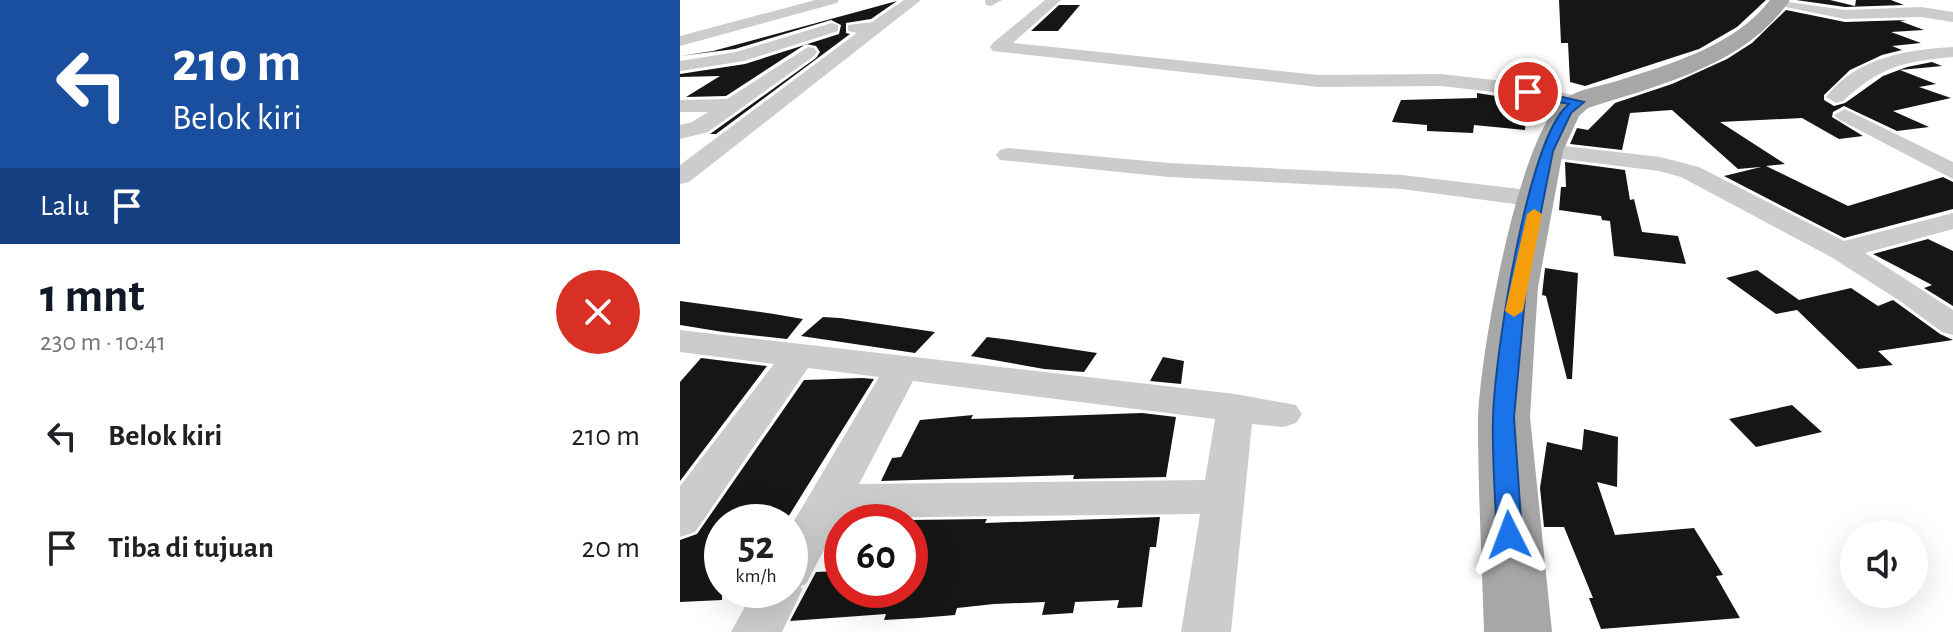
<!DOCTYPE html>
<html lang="id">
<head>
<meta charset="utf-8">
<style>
  :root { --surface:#fff; --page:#f6f6f6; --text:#202124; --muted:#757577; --accent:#111827 }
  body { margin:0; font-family:"Alegreya Sans",sans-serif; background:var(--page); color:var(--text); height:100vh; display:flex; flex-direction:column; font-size:30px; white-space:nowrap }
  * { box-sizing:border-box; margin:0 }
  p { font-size:26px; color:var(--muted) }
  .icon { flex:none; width:44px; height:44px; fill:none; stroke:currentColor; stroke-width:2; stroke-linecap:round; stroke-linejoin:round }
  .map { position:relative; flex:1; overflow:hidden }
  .sheet { display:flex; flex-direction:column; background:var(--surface); width:680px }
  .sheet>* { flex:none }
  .hud { background:#1a4fa0; color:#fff; overflow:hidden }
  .fabs { position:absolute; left:1160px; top:520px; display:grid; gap:16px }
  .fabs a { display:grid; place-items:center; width:88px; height:88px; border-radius:50%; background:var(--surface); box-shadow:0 8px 32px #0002; font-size:40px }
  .speed { position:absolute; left:24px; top:504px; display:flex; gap:16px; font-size:40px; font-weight:700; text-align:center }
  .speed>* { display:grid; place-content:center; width:104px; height:104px; border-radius:50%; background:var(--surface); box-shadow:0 8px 32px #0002; line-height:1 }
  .speed small { font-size:20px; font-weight:400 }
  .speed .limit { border:12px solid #d22; background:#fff; color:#111 }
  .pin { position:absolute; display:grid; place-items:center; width:68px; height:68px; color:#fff; margin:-34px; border:4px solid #fff; border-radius:50%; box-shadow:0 2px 8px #0007 }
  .me { position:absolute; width:88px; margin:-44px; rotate:357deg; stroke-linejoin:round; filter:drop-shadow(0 0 6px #0008) }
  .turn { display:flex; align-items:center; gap:28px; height:168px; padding:0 40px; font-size:36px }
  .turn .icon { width:104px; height:104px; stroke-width:2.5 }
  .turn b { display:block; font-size:56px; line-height:68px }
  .then { display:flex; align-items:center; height:76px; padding:0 40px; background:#0003; gap:16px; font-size:30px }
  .round { display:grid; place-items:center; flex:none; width:84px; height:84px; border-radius:42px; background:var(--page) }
  .overview { display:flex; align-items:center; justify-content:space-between; height:136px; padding:0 40px }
  h1 { font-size:48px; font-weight:700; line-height:60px; color:var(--accent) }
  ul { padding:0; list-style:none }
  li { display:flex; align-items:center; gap:24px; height:112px; padding:0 40px }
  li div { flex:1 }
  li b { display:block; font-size:30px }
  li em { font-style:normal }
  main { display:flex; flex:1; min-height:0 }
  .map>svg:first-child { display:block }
</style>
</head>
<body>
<main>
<section class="sheet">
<div class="hud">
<div class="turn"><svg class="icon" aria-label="left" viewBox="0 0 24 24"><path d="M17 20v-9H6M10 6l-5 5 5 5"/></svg><div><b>210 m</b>Belok kiri</div></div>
<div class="then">Lalu<svg class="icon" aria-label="arrive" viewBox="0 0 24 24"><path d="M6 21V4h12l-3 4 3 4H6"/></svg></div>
</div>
<div class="overview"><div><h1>1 mnt</h1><p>230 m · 10:41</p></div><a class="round" style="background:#d93025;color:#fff"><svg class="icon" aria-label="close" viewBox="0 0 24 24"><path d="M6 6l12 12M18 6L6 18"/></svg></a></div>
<ul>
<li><svg class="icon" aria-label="left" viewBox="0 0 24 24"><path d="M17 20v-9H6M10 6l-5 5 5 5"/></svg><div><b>Belok kiri</b></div><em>210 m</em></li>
<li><svg class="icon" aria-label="arrive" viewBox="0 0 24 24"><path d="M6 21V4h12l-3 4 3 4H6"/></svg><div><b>Tiba di tujuan</b></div><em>20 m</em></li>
</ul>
</section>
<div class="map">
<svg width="1273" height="632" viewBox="0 0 1273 632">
  <rect width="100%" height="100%" fill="#fff"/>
  <!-- building -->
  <path fill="#161616" d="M879,0H1086L1057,27L1019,49L905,86L890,82L888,43H881Z
    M1116,0H1150L1175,6L1176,0H1211L1224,5L1165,7Z
    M217,1L191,19L166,23V33L170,34L36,134H30L136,58L140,52L136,46L126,44L46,96L6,97L40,76L0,77V74L65,64L159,34L161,25L151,20L55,49L0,56L33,51Z
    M379,5H400L378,31H351Z
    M1106,10L1165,22L1227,20L1220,21L1244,30L1211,32L1241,43L1212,46L1222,50L1202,55L1170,70L1144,95V100L1154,106L1165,103L1203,76L1227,67L1252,62L1262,66L1220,70L1256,84L1239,87L1271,98L1213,111L1249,127L1217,131L1164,106L1153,112L1152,117L1183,136L1159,139L1122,118L1040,122L1105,164L1086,166L1168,206L1263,177L1273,182V209L1164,238L1044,176L1081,167L1058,169L992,110L950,113L942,150L890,144L897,128L908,130L935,103L992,84L1047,59L1072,43Z
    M797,93L847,101L845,130L794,125L793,133L747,131V125L712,122L721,100L797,98Z
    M885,162L945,170L950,200L954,199L962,232L998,236L1006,264L934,256L930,221L922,220L921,216L879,210L881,187H886Z
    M1248,239L1273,251V306L1244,288L1252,285L1193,254Z
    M865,268L898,273L892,379H887L866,296L862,295Z
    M1077,270L1119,300L1171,288L1198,306L1213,300L1260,334L1273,340L1198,351L1213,365L1178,369L1117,310L1096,314L1046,278Z
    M0,301L94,314L123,319L107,339L43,332L0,325Z
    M143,317L160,318L255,332L235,353L121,336Z
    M307,337L331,340L417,353L404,372L364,369L291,356Z
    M483,357L504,361L501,384L470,381Z
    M21,358L87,366L0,481V382Z
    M182,378L194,379L105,522H42V600L0,602V540L17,534L124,380Z
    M1112,405L1142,432L1076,447L1049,419Z
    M462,413L496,417L486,477L393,479L394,475L201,481L212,458L221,457L240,420L293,415L291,419Z
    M904,429L938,437L937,487L917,482L935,535L1014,528L1043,575L1036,576L1060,618L921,629L909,598H913L884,527H864L860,488L867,442L902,450Z
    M480,517L476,547H470L462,607L437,608L439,600L395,602L393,613L362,615L365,602L314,604L277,608L275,615L239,618L204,620L206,614L110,621L136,572L162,571V590H230V520L307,519L305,523Z"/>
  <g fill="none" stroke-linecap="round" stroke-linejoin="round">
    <!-- street -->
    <path fill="#ccc" fill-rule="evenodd" d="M135,0H159L157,3L0,46V36Z
      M224,0H241L9,182L0,184V165L177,33L168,31V25L192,22Z
      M305,0H322L311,6L306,5Z
      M365,0H381L333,43L639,75L761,74L823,81L898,96L908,102L898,108L823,93L761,86L639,87L313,51L310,47L313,43Z
      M1094,0L1165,10L1241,7L1273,12V22L1241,17L1165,19L1095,5Z
      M152,23L158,25V31L64,61L0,71V61L56,52Z
      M128,47L134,48L137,52L134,56L28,132L0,139V125L12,122L28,112H0V100L47,99Z
      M1273,47V57C1224,61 1200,67 1163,101L1156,103L1146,97C1177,57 1226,50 1273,47Z
      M1165,109L1273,162V179L1158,119L1154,115Z
      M867,144L980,157L1019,167L1164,241L1273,213V229L1185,253L1273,310V335L1262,332L1220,301L1151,257L1001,177L979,171L859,156L856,151L859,146Z
      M328,148L489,163L722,175L857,191L866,194L870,199L866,204L857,207L722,189L489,177L320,160L316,155L320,150Z
      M0,330L555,394L616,405L622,414L616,423L603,427L572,424L551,632H501L520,514L161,518L126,584L121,586L122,590L102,632H51L74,590H110V528L199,377L128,368L15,532L0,537V486L94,364L0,352ZM233,381L535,419L525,480L179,484Z"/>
    <!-- primary -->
    <path fill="#a7a7a7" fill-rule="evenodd" d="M1090,0H1110C1066,65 979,85 908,108L899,116L883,151L858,287L855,333L850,417L872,632H804C802,562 798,491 798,420C799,361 838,130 886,98C899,89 921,86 937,81C990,64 1055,46 1090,0Z"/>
  </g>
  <!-- route -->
  <path fill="#1a73e8" stroke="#114b97" stroke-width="2" d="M848,89L904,102L891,113L873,151L846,287L834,417L842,535L838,542L829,545L820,542L817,535C815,496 812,457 813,419C814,361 847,137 889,104L844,95V90Z"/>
  <!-- slow -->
  <path fill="#f59e0b" d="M854,209L862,214L843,311L834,317L825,311L847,214Z"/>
</svg>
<div class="fabs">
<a><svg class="icon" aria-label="sound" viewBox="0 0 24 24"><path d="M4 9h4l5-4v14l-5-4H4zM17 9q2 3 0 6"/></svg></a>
</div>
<div class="speed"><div>52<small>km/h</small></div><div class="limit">60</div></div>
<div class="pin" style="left:848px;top:92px;background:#d93025"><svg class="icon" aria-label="arrive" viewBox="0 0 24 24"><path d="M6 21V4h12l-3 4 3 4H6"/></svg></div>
<svg class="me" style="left:829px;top:535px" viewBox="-20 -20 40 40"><path d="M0-17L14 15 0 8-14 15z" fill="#1a73e8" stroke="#fff" stroke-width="4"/></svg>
</div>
</main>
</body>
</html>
